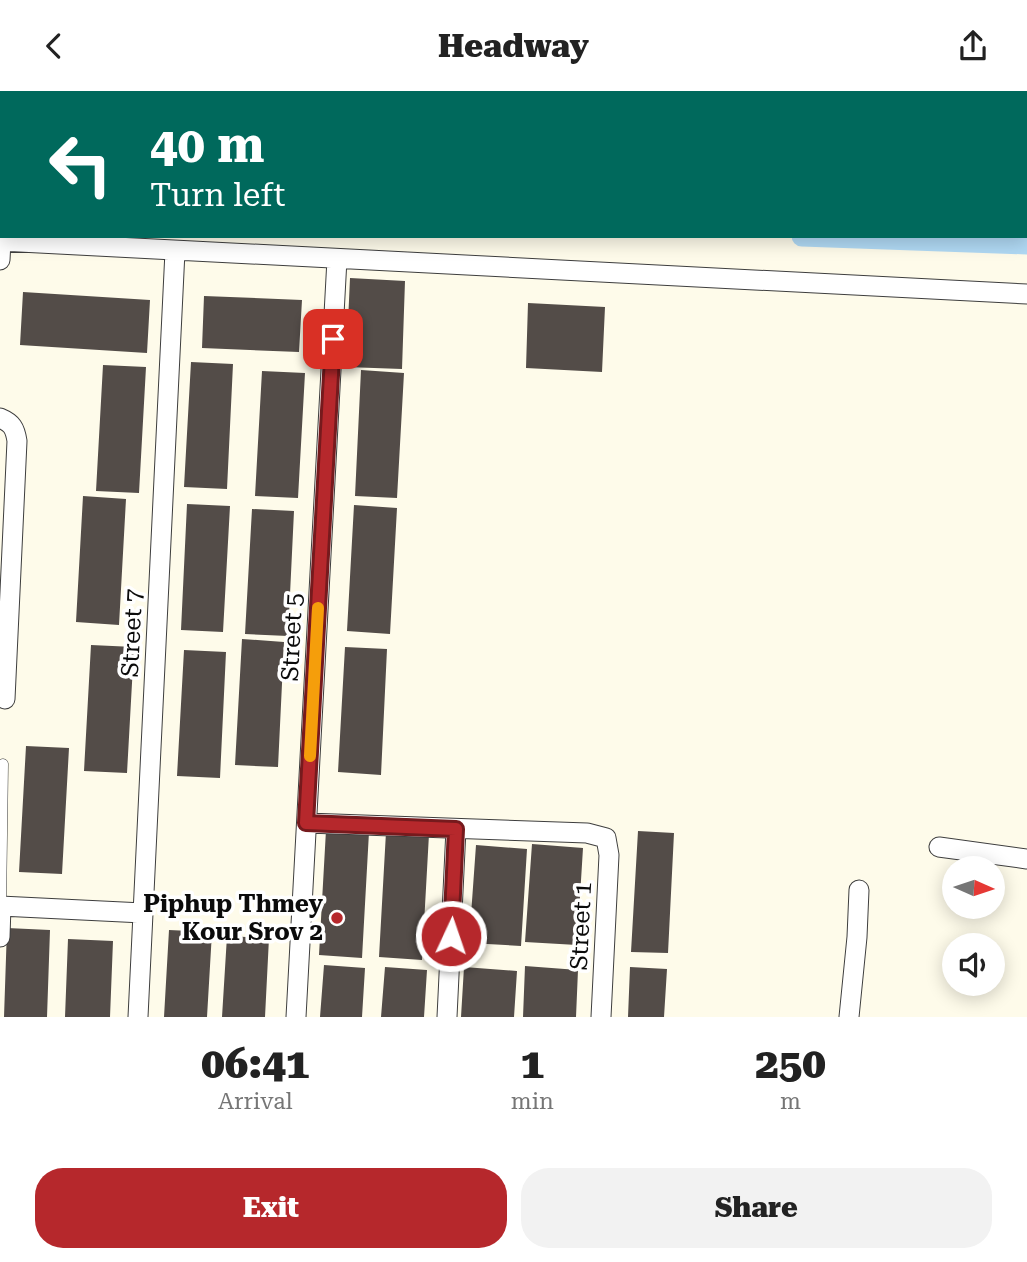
<!DOCTYPE html>
<html lang="en">
<head>
<meta charset="utf-8">
<style>
  :root { --surface:#fff; --page:#f2f2f2; --text:#222; --muted:#767676; --accent:#b6282c }
  body { margin:0; font-family:"Roboto Serif",serif; background:var(--page); color:var(--text); height:100vh; display:flex; flex-direction:column; font-size:26px; white-space:nowrap }
  * { box-sizing:border-box; margin:0 }
  p { font-size:23px; color:var(--muted) }
  .icon { flex:none; width:38px; height:38px; fill:none; stroke:currentColor; stroke-width:2; stroke-linecap:round; stroke-linejoin:round }
  .map { position:relative; height:926px; overflow:hidden }
  .panel { display:flex; flex-direction:column; background:var(--surface); flex:1 }
  .panel>* { flex:none }
  .guide { position:absolute; left:0px; top:0px; width:1027px; height:147px; box-shadow:0 4px 18px #0003; background:#00695c; color:#fff; overflow:hidden }
  .needle { width:46px; rotate:93deg }
  .controls { position:absolute; left:942px; top:765px; display:grid; gap:14px }
  .controls a { display:grid; place-items:center; width:63px; height:63px; border-radius:50%; background:var(--surface); box-shadow:0 4px 18px #0003; font-size:35px }
  .pin { position:absolute; display:grid; place-items:center; width:60px; height:60px; color:#fff; margin:-30px; border-radius:14px; box-shadow:0 4px 10px #0006 }
  .me { position:absolute; width:77px; margin:-38px; rotate:3deg; stroke-linejoin:round; filter:drop-shadow(0 0 5px #0008) }
  .turn { display:flex; align-items:center; gap:24px; height:147px; padding:0 35px; font-size:32px }
  .turn .icon { width:91px; height:91px; stroke-width:2.5 }
  .turn b { display:block; font-size:49px; line-height:60px }
  .eta { display:flex; justify-content:space-evenly; align-items:center; height:119px; text-align:center }
  .eta b { font-size:42px; font-weight:800; line-height:49px }
  .action { display:flex; gap:14px; margin-top:auto; padding:14px 35px }
  .action a { flex:1; height:80px; border-radius:28px; background:var(--accent); color:#fff; font-size:28px; font-weight:800; line-height:80px; text-align:center }
  .action a+a { background:var(--page); color:var(--text) }
  header { display:flex; justify-content:space-between; align-items:center; height:91px; padding:0 35px; background:var(--surface); font-size:32px; font-weight:800 }
  .map>svg:first-child { display:block }
</style>
</head>
<body>
<header><svg class="icon" aria-label="back" viewBox="0 0 24 24"><path d="M15 5l-7 7 7 7"/></svg>Headway<svg class="icon" aria-label="share" viewBox="0 0 24 24"><path d="M12 15V3M7 8l5-5 5 5M5 13v7h14v-7"/></svg></header>
<div class="map">
<svg width="1027" height="926" viewBox="0 0 1027 926">
  <rect width="100%" height="100%" fill="#fefbea"/>
  <g fill="none" stroke-linecap="round" stroke-linejoin="round">
    <!-- canal -->
    <path stroke="#b0d9f4" stroke-width="21" d="M0,116L2,117
      M802,145L1027,153"/>
  </g>
  <!-- building -->
  <path fill="#534c48" d="M350,187L405,190L402,278L346,276Z
    M23,201L150,209L147,262L20,254Z
    M204,205L302,209L299,261L202,257Z
    M528,212L605,216L602,281L526,277Z
    M191,271L233,273L227,398L184,396Z
    M103,274L146,276L139,402L96,400Z
    M361,279L404,282L397,407L355,405Z
    M262,280L305,282L298,407L255,405Z
    M83,405L126,408L119,534L76,531Z
    M187,413L230,415L223,541L181,539Z
    M354,414L397,417L390,543L347,540Z
    M252,418L294,420L288,545L245,543Z
    M242,548L284,551L278,676L235,674Z
    M91,554L134,556L127,682L84,680Z
    M345,556L387,558L381,684L338,681Z
    M184,559L226,561L220,687L177,685Z
    M26,655L69,657L62,783L19,781Z
    M326,739L369,741L362,867L319,864Z
    M638,740L674,742L668,862L631,861Z
    M386,741L429,743L422,869L379,866Z
    M532,753L583,757L577,854L525,851Z
    M476,754L527,758L521,855L469,852Z
    M7,837L50,839L47,926H4Z
    M169,839L212,841L207,926H164Z
    M227,845L269,847L265,926H222Z
    M68,848L113,850L110,926H65Z
    M324,874L365,877L362,926H320Z
    M525,875L578,879L576,926H523Z
    M385,876L427,879L424,926H381Z
    M464,876L517,880L514,926H461Z
    M630,876L667,878L664,926H628Z"/>
  <g fill="none" stroke-linecap="round" stroke-linejoin="round">
    <!-- lane casing -->
    <g stroke="#3e3e3e" stroke-width="11">
      <path id="lane" d="M1,815L3,673"/>
    </g>
    <!-- street casing -->
    <g stroke="#3e3e3e" stroke-width="21">
      <path id="street" d="M0,150L1027,203
        M0,169L1,150
        M0,327C12,332 15,337 17,350L5,608
        M307,732L587,742L606,747L609,764L601,926
        M939,756L1027,768
        M0,815L143,822
        M0,846L1,815
        M138,926L175,160
        M296,926L337,168
        M447,926L456,738
        M849,926L857,846L859,799"/>
    </g>
    <!-- lane -->
    <use href="#lane" stroke="#fff" stroke-width="10"/>
    <!-- street -->
    <use href="#street" stroke="#fff" stroke-width="19"/>
  </g>
  <g fill="none" stroke-linecap="round" stroke-linejoin="round">
    <!-- route casing -->
    <g stroke="#761a1d" stroke-width="18">
      <path id="route" d="M333,248L306,732L456,738L451,845"/>
    </g>
    <!-- route -->
    <use href="#route" stroke="#b6282c" stroke-width="12"/>
    <!-- slow -->
    <path stroke="#f59e0b" stroke-width="12" d="M310,665L318,517"/>
  </g>
  <!-- markers -->
  <circle fill="#b6282c" stroke="#fff" stroke-width="2.5" cx="337" cy="827" r="7"/>
  <g text-anchor="middle" stroke-width="7" stroke-linejoin="round" paint-order="stroke">
    <!-- street labels -->
    <g font-size="24" fill="#0b0b0b" stroke="#fff">
      <text transform="translate(132 542) rotate(-87)" y="8">Street 7</text>
      <text transform="translate(292 546) rotate(-87)" y="8">Street 5</text>
      <text transform="translate(581 835) rotate(-87)" y="8">Street 1</text>
    </g>
    <!-- poi labels -->
    <g font-size="24" font-weight="bold" fill="#0b0b0b" stroke="#fff" text-anchor="end">
      <text x="323" y="821">Piphup Thmey<tspan x="323" dy="28">Kour Srov 2</tspan></text>
    </g>
  </g>
</svg>
<div class="controls">
<a><svg class="needle" viewBox="-14 -14 28 28"><path d="M0-13l5 13h-10z" fill="#e53935"/><path d="M0 13l5-13h-10z" fill="#767676"/></svg></a>
<a><svg class="icon" aria-label="sound" viewBox="0 0 24 24"><path d="M4 9h4l5-4v14l-5-4H4zM17 9q2 3 0 6"/></svg></a>
</div>
<div class="pin" style="left:333px;top:248px;background:#d93025"><svg class="icon" aria-label="arrive" viewBox="0 0 24 24"><path d="M6 21V4h12l-3 4 3 4H6"/></svg></div>
<svg class="me" style="left:451px;top:845px" viewBox="-20 -20 40 40"><circle r="17" fill="#b6282c" stroke="#fff" stroke-width="3"/><path d="M0-11L8 9 0 5-8 9z" fill="#fff"/></svg>
<div class="guide">
<div class="turn"><svg class="icon" aria-label="left" viewBox="0 0 24 24"><path d="M17 20v-9H6M10 6l-5 5 5 5"/></svg><div><b>40 m</b>Turn left</div></div>
</div>
</div>
<section class="panel">
<div class="eta">
<div><b>06:41</b><p>Arrival</p></div>
<div><b>1</b><p>min</p></div>
<div><b>250</b><p>m</p></div>
</div>
<div class="action"><a>Exit</a><a>Share</a></div>
</section>
</body>
</html>
